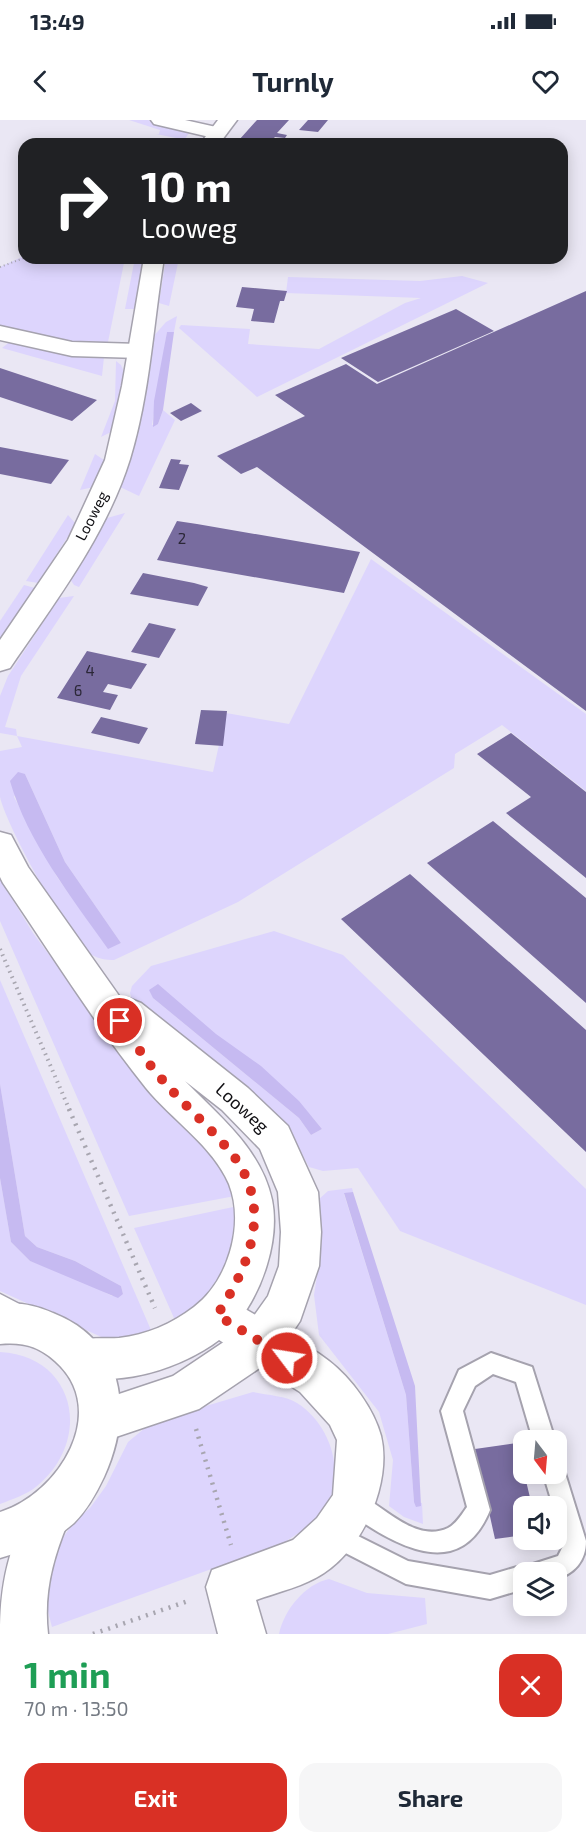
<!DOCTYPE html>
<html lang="en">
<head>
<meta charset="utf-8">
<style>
  :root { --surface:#fff; --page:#f6f6f7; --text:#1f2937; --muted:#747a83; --accent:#d93025 }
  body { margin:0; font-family:"Exo 2",sans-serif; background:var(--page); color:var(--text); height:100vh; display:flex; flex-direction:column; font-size:22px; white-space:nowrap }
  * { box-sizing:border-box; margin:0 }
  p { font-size:20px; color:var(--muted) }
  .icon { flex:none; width:33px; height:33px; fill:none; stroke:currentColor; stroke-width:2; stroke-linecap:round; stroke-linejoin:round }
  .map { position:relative; height:1514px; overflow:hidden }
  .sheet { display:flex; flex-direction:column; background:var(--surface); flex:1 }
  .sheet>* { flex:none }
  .banner { position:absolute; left:18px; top:18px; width:550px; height:126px; border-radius:18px; box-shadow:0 3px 15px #0003; background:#202124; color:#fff; overflow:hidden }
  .needle { width:39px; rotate:164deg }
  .buttons { position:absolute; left:513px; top:1310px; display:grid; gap:12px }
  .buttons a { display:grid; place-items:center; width:54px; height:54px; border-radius:12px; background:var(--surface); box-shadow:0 3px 15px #0003; font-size:30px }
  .pin { position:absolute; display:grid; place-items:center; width:51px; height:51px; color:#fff; margin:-26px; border:3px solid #fff; border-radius:50%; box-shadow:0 2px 6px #0007 }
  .me { position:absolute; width:66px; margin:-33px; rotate:301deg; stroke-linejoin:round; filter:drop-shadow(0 0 4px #0008) }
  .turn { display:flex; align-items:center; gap:21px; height:126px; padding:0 24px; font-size:27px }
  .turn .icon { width:78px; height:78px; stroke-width:2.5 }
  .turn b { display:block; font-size:42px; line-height:51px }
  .round { display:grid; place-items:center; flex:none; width:63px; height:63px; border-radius:18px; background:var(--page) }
  .summary { display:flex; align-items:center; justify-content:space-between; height:102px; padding:0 24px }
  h1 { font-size:36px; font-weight:700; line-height:45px; color:#1e9e55 }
  .button { display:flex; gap:12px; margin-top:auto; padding:12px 24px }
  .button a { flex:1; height:69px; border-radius:18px; background:var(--accent); color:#fff; font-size:24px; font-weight:700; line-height:69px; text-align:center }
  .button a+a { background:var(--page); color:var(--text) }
  .status { display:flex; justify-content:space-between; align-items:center; height:42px; padding:0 30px; background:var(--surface); direction:ltr }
  .status svg { height:16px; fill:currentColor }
  header { display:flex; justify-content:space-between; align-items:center; height:78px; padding:0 24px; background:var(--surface); font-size:27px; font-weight:700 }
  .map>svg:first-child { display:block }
</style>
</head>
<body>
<div class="status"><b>13:49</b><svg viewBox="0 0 49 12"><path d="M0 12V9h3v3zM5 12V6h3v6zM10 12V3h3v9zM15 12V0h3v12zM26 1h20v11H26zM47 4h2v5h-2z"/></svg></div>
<header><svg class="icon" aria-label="back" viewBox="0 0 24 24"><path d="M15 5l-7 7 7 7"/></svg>Turnly<svg class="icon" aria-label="heart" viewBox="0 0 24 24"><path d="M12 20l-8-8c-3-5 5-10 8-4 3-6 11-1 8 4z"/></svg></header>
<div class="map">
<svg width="586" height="1514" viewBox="0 0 586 1514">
  <rect width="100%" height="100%" fill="#eae7f4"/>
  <!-- green -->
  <path fill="#ddd5fd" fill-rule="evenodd" d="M129,0H148L190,12L181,24H173L176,18L156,14H159L160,10Z
    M24,136L125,138L108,222L74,225L0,207V147Z
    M135,138H145L136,189H125Z
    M166,138H179L169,186L159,183Z
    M462,156L488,163L257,277L179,208L181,205L250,209L248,224L319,229L405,183L421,178L286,173L288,157L420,161Z
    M177,196L174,212H167L152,305L158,304L163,290L175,300L139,376L120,367L134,322L152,218L166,202Z
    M12,220L104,237L102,256L2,228Z
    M116,241L121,245L124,252L113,311L101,317L115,281Z
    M95,334L104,340L94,367L80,370Z
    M125,393L79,467L74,465L70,459L107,398Z
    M68,395L76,404L38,463L26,461Z
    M371,439L586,594V671L502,605L455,634L454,648L238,782L114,840C106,840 99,839 92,835C69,821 6,705 0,677C0,663 0,646 0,631L22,627L17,616L0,613V576L8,556L59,478L74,476L21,556L5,607L16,609L17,616L213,652L226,593L289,604ZM25,654L65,742L121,823L108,828L57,757L14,677Z
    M24,465L35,468L0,520V501Z
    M0,759L33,813L79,875L216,1033L235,1076L129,1096L0,801Z
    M274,811L343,835L586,1069V1185L400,1111L358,1048L323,1051L309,1047L289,1010L133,883L130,873L132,866L151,846ZM153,878C217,914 276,951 322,1009L311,1015L299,998Z
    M0,860L154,1217L108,1220L0,1171V1058L11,1122L30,1141L83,1161L112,1176L123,1174L121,1166L75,1141L37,1127L25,1116L0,964Z
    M352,1068L353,1072L344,1074L406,1275L414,1382L422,1383L423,1404L404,1397L389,1386L393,1340L379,1292L319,1215L314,1175L318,1150V1080L328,1071Z
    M238,1086L240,1117L210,1181L178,1207L134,1108Z
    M0,1232C76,1236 93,1320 37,1366C26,1375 13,1379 0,1384Z
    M253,1272C266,1275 287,1276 297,1283C332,1305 348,1358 322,1392C311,1406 297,1414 283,1423L52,1507L44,1477L52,1433L74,1402L90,1388L106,1366L128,1322L145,1308L179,1294Z
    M329,1459L367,1473L425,1478L427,1504L388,1514H279C284,1490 305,1464 329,1459Z"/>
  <!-- water -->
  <path fill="#c6baf1" d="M167,212H174L163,290L158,304L153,307L154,281Z
    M18,652L25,654L65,742L121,823L108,829C72,778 27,721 10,661Z
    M158,864L216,914L261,946L299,981L322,1009L311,1015L299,998L153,878L149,870Z
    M0,964L25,1116L37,1127L75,1141L121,1166L123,1174L118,1178L30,1141L11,1122L0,1058Z
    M353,1072L415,1266L421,1386L416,1387L414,1382L406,1275L344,1073Z"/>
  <!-- building -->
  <path fill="#786c9f" d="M257,0H289L277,13L287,15L285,18L275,17L268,24L239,20Z
    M308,0H328L318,12L299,10Z
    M242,167L287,171L284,181H280L274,203L251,201L254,189L236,187Z
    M586,171V591L257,347L241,354L217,336L305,296L275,275L346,244L377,264Z
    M456,189L494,211L378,262L341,238Z
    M0,248L24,256L97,280L72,301L0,277Z
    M191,283L202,291L181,301L170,293Z
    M0,327L69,340L51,364L0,354Z
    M171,339L181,340L179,344L189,345L179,370L159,368Z
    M177,401L197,404L360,432L344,473L157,440Z
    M143,453L194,463L208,467L198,486L130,474Z
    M149,503L176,509L159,538L131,532Z
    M87,531L147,544L131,569L108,564L103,572L118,575L110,590L57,578Z
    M201,590L227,591L223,626L195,624Z
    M101,597L148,608L139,624L91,613Z
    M511,613L586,672V758L506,693L531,677L477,634Z
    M493,701L586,778V883L427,743Z
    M410,754L586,910V1032L341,799Z
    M517,1323L532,1386H524V1415L495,1419L475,1329Z"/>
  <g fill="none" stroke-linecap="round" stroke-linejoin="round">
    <!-- service casing -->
    <g stroke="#a5a2ae" stroke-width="4">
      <path id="service" d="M491,1233L532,1247L555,1320H533L516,1262L493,1254L475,1266L463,1291L490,1390C459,1466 392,1423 346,1391L343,1383L346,1375L354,1372C382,1383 414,1424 448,1408C456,1404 462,1394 467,1387L441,1291L459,1250Z
        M556,1343L562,1345L565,1353L586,1421C586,1441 574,1454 556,1459V1452H524V1469L490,1479L406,1464L326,1423L323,1415L326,1407L334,1404L408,1441L490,1455L524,1445L531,1448L533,1444L558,1436L564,1424L556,1399V1386H553L543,1353H556Z"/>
    </g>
    <!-- minor casing -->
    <g stroke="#a5a2ae" stroke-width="3">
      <path id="minor" d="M151,0H185L225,9L227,13L218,19L154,4Z
        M0,206L72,222L139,224L147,226L150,231L147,236L139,238L72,236L0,220Z
        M217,1175L232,1181C264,1201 299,1218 329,1241C351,1258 374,1289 381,1316C392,1362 364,1427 324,1453C305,1466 278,1472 256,1480L266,1514H218L206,1467L212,1450L293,1420L317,1398L333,1375L337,1320L330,1305L300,1272L202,1209L196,1195L202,1181Z"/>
    </g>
    <!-- tertiary casing -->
    <g stroke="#a5a2ae" stroke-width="3">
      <path id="tertiary" d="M218,0H237L219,24H200Z
        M144,138H164C153,205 150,274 130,339C106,416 55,482 10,548L0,551V520L68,420L105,340L122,266Z
        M0,712L11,715L28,747L122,880L128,878L141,883L248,968L288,1006L318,1072L321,1112L319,1146L300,1201L276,1237L199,1289L101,1322L86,1315L79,1300L86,1285L173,1256L246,1207L268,1176L279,1146L281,1112L278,1072L260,1029L222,990L185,961C220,997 261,1029 272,1080C280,1120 262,1173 236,1204C203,1243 118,1272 70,1253L64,1238L70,1223C87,1216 101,1219 119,1218C146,1215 172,1204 194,1187C228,1161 245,1105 229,1064C213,1026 171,999 146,968C94,903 50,832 3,763L0,757Z"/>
    </g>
    <!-- primary casing -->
    <g stroke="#a5a2ae" stroke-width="3">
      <path id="primary" d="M0,1184C19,1182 36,1185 53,1193C126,1222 133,1293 104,1357C96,1374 87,1390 74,1403C53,1422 27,1430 0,1438V1392C59,1374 111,1290 55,1241C38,1226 23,1222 0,1224Z"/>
    </g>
    <!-- motorway casing -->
    <g stroke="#a5a2ae" stroke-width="3">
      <path id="motorway" d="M0,1174L27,1188L33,1202L27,1216L12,1222L0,1217Z
        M48,1372L64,1379L71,1395C54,1434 43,1471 48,1514H0C0,1459 10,1428 32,1379Z"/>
    </g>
    <!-- path-far2 -->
    <path stroke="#a8a6b0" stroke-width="2" stroke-dasharray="1 3" stroke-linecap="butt" d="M0,147L24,138"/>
    <!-- path-far1 -->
    <path stroke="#a8a6b0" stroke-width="4" stroke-dasharray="1.5 4.5" stroke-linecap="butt" d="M0,829L70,991"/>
    <!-- path -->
    <path stroke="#a8a6b0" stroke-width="4.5" stroke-dasharray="2 6" stroke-linecap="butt" d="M69,989L155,1188
      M196,1309L231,1425
      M93,1514L191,1480"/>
    <!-- service -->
    <use href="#service" fill="#fff" fill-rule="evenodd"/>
    <!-- minor -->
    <use href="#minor" fill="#fff" fill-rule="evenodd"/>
    <!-- tertiary -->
    <use href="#tertiary" fill="#fff" fill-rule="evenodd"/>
    <!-- primary -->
    <use href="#primary" fill="#fff" fill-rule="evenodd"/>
    <!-- motorway -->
    <use href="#motorway" fill="#fff" fill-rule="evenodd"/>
  </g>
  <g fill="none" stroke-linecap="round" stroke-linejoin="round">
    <!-- route -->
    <path stroke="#d93025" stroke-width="10" stroke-dasharray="0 18" d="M120,901C133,920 145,940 160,957C183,985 213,1009 235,1038C273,1091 248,1148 217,1195L287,1238"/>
  </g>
  <g text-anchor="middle" stroke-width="4.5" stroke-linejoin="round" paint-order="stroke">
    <!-- far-street labels -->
    <g font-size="15" fill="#111014" stroke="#fff">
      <text transform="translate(92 396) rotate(-63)" y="5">Looweg</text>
    </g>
    <!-- number labels -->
    <g font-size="15" fill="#2b2737">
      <text x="182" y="424">2</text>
      <text x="90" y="556">4</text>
      <text x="78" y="576">6</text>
    </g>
    <!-- street labels -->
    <g font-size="18" fill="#111014" stroke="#fff">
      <text transform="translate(242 988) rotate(42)" y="6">Looweg</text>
    </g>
  </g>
</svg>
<div class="buttons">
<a><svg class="needle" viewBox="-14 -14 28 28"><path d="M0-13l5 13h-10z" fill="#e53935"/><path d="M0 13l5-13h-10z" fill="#747a83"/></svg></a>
<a><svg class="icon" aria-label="sound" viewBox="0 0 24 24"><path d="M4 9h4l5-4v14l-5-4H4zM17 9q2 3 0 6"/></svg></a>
<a><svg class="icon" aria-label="layers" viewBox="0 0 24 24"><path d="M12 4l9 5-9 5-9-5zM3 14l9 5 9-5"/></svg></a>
</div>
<div class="pin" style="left:120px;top:901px;background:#d93025"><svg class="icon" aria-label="arrive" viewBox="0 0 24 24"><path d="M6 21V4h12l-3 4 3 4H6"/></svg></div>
<svg class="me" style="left:287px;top:1238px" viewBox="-20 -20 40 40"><circle r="17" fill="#d93025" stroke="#fff" stroke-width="3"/><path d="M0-11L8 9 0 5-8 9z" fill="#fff"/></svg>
<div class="banner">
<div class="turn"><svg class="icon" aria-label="right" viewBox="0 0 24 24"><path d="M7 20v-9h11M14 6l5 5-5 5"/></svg><div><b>10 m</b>Looweg</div></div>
</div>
</div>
<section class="sheet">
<div class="summary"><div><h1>1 min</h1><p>70 m · 13:50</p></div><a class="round" style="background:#d93025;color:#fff"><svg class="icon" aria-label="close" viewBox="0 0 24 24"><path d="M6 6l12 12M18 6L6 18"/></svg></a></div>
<div class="button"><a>Exit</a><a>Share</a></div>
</section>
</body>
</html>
